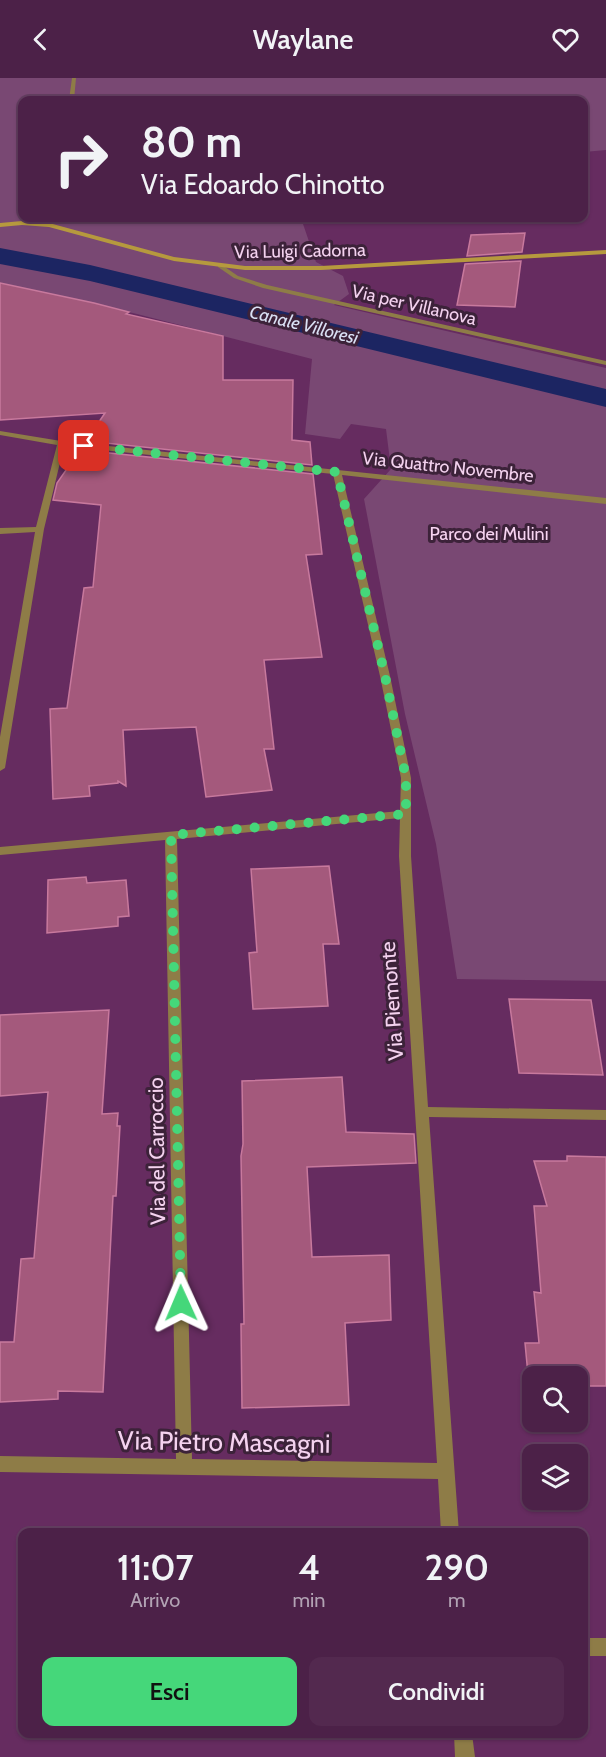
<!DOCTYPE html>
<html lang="it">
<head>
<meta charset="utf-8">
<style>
  :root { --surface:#4c2148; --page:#53294f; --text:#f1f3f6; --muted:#b2a3b4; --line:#633e60; --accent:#45d77a }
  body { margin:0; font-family:Cabin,sans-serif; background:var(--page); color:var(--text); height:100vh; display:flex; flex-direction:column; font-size:22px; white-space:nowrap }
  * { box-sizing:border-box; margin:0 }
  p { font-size:20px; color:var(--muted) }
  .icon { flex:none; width:33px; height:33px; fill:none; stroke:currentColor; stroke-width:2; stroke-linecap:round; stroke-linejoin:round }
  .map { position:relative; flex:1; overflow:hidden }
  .panel { position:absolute; left:18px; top:1450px; width:570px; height:210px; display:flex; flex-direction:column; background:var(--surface); border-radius:12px; box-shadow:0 2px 4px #0004,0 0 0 2px var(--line) }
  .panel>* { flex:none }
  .banner { position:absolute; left:18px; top:18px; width:570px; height:126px; border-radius:12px; box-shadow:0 2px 4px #0004,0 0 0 2px var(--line); background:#4c2148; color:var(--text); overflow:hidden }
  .fabs { position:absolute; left:522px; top:1288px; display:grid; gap:12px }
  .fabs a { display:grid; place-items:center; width:66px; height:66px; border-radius:12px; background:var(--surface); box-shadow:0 2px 4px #0004,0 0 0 2px var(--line); font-size:30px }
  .pin { position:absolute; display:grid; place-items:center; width:51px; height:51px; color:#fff; margin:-26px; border-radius:12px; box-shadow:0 3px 9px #0006 }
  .me { position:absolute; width:66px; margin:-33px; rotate:359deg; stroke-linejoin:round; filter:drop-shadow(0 0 4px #0008) }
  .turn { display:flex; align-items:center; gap:21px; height:126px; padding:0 24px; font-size:27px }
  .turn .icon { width:78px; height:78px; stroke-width:2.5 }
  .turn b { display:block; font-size:42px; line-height:51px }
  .eta { display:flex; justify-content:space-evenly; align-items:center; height:102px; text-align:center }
  .eta b { font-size:36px; font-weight:600; line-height:42px }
  .action { display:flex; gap:12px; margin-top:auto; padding:12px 24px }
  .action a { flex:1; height:69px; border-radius:12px; background:var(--accent); color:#111; font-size:24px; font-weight:600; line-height:69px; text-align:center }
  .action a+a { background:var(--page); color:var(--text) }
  header { display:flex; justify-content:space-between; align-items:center; height:78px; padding:0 24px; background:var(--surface); font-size:27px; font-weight:600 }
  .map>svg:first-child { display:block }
</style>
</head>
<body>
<header><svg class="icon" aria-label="back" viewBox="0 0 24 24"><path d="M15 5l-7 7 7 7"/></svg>Waylane<svg class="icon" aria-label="heart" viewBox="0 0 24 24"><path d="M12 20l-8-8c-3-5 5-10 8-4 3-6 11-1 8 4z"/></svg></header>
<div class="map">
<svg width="606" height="1679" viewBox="0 0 606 1679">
  <rect width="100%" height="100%" fill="#662c60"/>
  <!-- green -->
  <path fill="#794873" d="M0,0H606V72L584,74V22H22V140H365L302,143L316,184L343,198L349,216L334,227L606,290V903L457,901L436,766L405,636L364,421L391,391L386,351L351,346L340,361L305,356L312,281L137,236L0,205Z"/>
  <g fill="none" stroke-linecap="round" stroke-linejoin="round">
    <!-- canal -->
    <path fill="#1c2562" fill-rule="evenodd" d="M0,170L90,187L606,311V329L90,203L0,186Z"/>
  </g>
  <!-- building -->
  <path fill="#a4597c" stroke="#c8799d" stroke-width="1.5" d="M525,155L522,174L467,178L471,157Z
    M521,183L515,229L457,227L465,186Z
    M0,205L94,225L129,234L126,236L223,258V302H293L292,362L310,364L312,387L86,363L105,335L0,342Z
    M80,372L313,396L322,476L306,477L322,579L264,582L274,671H264L272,712L206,719L196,649L123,652L126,708L118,703V705L89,708L90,718L53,721L50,631L67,630L84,510L93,509L101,427L53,422L57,405Z
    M329,788L339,866H323L328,928L253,931L249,875L257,874L251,791Z
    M86,799L87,805L126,802L129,838L118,839V848L47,855L48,802Z
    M509,921L591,922L603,997L519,995Z
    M109,932L102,1036L118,1035L117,1048H120L116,1118H113L103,1314L58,1313V1321L0,1324V1264H14L21,1181L34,1180L48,1014L0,1018V937Z
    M342,999L346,1054L414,1056L416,1085L307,1089L312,1179L389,1177L391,1242L345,1245L349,1327L242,1330L241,1246H244L241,1078L243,1066L242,1003Z
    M567,1078L606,1079V1308H578V1299H532V1307H529L525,1265H539L534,1214L541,1215L534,1128H547L534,1083H567Z"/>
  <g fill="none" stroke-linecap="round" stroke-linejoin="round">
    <!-- street -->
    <path fill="#8e7c47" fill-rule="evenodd" d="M72,0H76L74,22H69Z
      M49,140H55L52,147L49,149L46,147Z
      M218,187H222L238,198L267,207L606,283V287L263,210L234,200L218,189Z
      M0,353L61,363L606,420V426L342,397L390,598L411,700V778L428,1029L606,1032V1042L429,1039L459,1455H441L438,1401L0,1394V1378L176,1381L165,762L0,777V769L400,733L401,700L380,598L333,396L64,368L44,451L5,690L0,693V659L35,454L0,456V450L36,449L57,367L0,357ZM400,740L399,778L437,1385L192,1381L177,761Z
      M584,1560H606V1578H584Z
      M454,1656H472L475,1679H455Z"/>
    <!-- secondary -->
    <path fill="#b6993e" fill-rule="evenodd" d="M22,143L49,145L174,179L245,188H321L606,172V176L321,192H245L174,183L49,149L22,147L0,149V145Z"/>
  </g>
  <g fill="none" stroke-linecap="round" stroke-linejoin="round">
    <!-- route -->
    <path stroke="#45d77a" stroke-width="10" stroke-dasharray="0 18" d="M84,368L337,394L385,598L406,700V736L171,757L181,1225"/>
  </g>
  <g text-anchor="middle" stroke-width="6" stroke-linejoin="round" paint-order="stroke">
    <!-- far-street labels -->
    <g font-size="18" fill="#f4d2ef" stroke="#3c2239">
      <text transform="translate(300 173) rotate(-1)" y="6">Via Luigi Cadorna</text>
      <text transform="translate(414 227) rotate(13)" y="6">Via per Villanova</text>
      <text transform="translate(448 389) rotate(6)" y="6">Via Quattro Novembre</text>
    </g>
    <!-- far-water labels -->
    <g font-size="18" font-style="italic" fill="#dae0f4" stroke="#3c2239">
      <text transform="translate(304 247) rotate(14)" y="6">Canale Villoresi</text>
    </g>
    <!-- far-park labels -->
    <g font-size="18" fill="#f7d4f1" stroke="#3c2239">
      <text x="489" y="462">Parco dei Mulini</text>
    </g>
    <!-- street labels -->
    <g font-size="21" fill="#f4d2ef" stroke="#3c2239">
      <text transform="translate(392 923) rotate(-94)" y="7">Via Piemonte</text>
      <text transform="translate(157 1073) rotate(-91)" y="7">Via del Carroccio</text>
    </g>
    <!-- near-street labels -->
    <g font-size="26" fill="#f4d2ef" stroke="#3c2239">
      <text transform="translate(224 1364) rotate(1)" y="9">Via Pietro Mascagni</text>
    </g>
  </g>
</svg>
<div class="fabs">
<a><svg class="icon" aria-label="search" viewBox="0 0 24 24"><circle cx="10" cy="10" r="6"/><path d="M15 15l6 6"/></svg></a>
<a><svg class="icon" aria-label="layers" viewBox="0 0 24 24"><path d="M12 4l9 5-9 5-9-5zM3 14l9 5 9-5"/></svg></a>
</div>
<div class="pin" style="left:84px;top:368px;background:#d93025"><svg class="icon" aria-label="arrive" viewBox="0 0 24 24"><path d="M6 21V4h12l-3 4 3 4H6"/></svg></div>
<svg class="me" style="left:181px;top:1225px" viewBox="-20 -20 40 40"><path d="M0-17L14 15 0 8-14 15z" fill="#45d77a" stroke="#fff" stroke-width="4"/></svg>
<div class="banner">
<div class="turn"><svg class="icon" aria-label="right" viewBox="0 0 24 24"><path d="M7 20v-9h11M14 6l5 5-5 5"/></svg><div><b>80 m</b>Via Edoardo Chinotto</div></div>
</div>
<section class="panel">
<div class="eta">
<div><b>11:07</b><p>Arrivo</p></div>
<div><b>4</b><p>min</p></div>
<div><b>290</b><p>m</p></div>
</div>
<div class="action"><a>Esci</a><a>Condividi</a></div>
</section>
</div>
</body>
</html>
